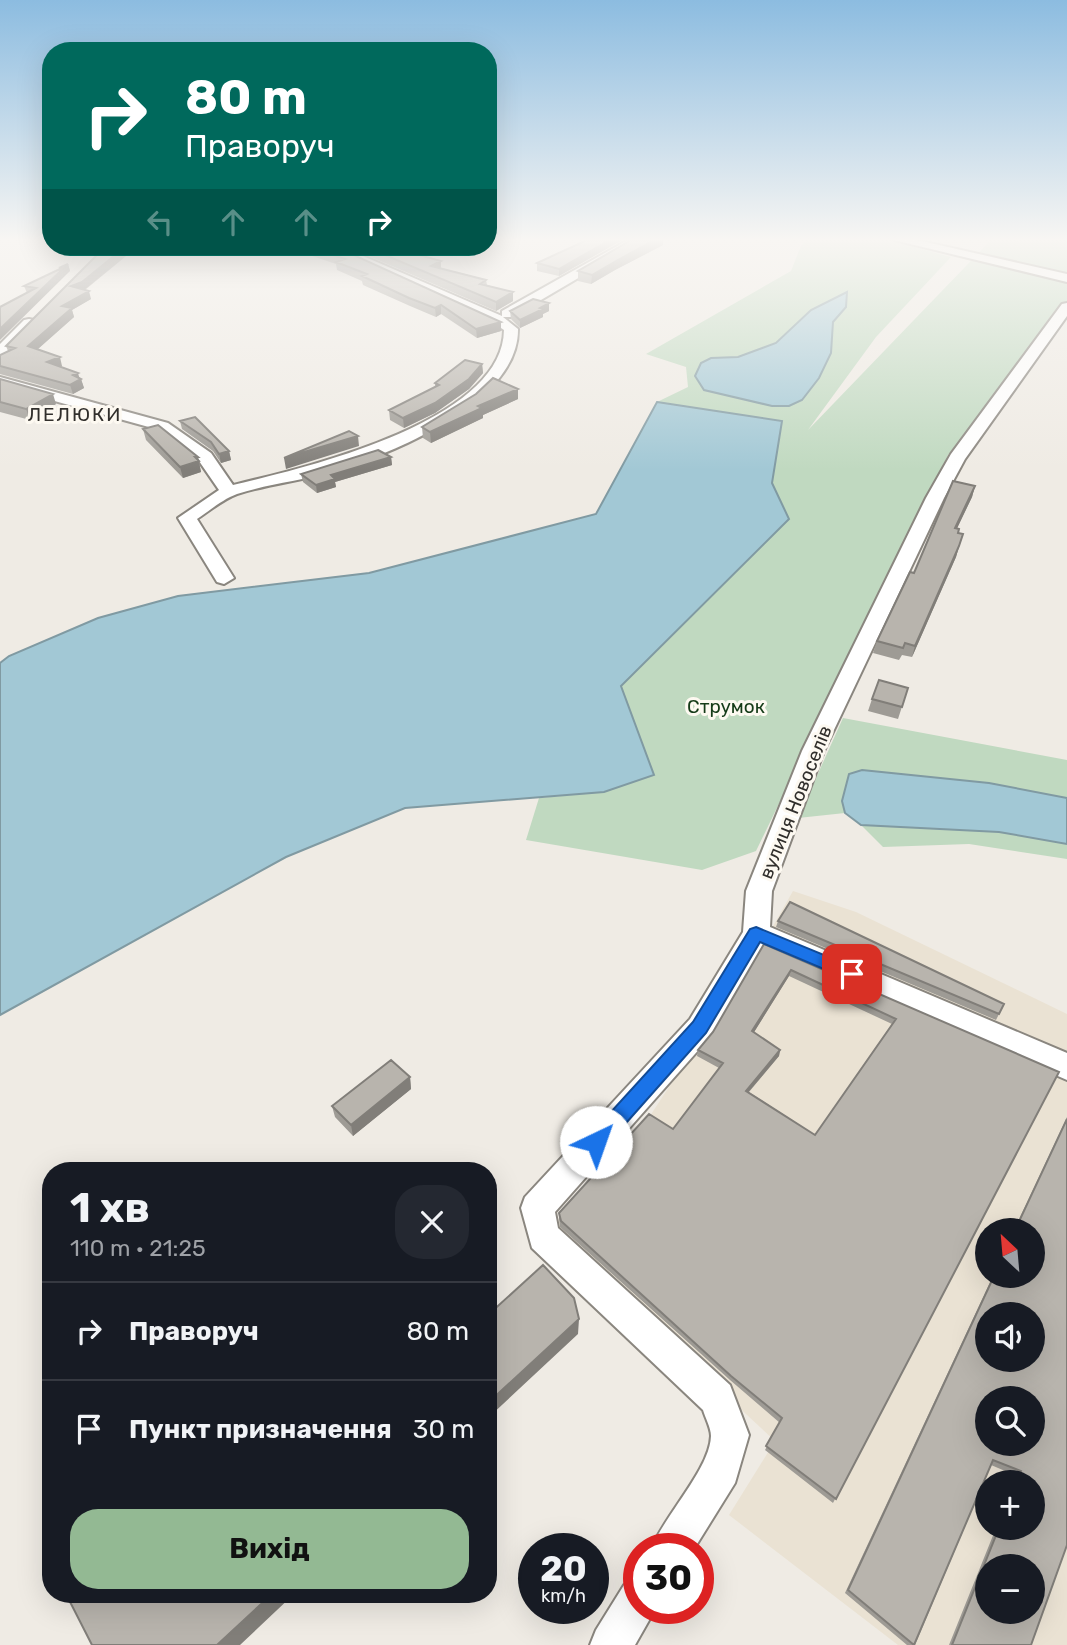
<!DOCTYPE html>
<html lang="uk">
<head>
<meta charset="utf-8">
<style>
  :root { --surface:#171b24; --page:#242831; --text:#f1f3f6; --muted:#9ea1a6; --line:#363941; --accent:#93b993 }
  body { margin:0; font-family:Rubik,sans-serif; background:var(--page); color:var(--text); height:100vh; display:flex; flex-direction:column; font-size:26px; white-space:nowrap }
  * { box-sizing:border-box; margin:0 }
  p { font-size:23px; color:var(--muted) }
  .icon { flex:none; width:38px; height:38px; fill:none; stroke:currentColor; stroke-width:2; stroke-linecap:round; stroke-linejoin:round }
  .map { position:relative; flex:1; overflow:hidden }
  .details { position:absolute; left:42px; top:1162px; width:455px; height:441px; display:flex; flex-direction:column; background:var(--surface); border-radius:28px; box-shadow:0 7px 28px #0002 }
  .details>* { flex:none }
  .banner { position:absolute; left:42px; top:42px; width:455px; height:214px; border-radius:28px; box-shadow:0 7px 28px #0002; background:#00695c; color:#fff; overflow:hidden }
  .needle { width:46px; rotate:334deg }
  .buttons { position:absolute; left:975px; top:1218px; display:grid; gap:14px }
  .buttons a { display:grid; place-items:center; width:70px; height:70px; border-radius:50%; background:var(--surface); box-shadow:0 7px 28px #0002; font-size:35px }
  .speed { position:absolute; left:518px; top:1533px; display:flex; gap:14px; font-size:35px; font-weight:700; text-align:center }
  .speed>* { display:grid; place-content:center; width:91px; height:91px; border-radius:50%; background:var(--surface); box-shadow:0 7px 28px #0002; line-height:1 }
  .speed small { font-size:18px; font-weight:400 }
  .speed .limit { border:10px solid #d22; background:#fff; color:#111 }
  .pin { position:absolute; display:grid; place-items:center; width:60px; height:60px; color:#fff; margin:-30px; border-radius:14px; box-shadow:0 4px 10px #0006 }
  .me { position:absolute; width:77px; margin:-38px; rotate:42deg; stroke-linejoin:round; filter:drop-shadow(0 0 5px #0008) }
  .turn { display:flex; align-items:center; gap:24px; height:147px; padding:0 28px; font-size:32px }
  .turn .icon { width:91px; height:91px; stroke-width:2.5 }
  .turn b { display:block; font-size:49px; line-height:60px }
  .lanes { display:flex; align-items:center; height:66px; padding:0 28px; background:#0003; justify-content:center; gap:35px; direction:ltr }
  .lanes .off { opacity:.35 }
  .round { display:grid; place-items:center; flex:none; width:74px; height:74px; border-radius:28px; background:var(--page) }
  .summary { display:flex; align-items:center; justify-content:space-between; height:119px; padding:0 28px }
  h1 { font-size:42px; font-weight:700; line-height:52px }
  .action { display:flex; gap:14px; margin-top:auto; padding:14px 28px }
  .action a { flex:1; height:80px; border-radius:28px; background:var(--accent); color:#111; font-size:28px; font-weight:700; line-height:80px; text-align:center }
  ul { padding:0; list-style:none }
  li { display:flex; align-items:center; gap:21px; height:98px; padding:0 28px; border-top:2px solid var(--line) }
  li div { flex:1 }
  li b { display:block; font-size:26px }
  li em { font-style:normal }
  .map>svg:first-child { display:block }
</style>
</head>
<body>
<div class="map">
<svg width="1067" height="1645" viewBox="0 0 1067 1645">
  <rect width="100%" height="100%" fill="#efebe4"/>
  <!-- built -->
  <path fill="#eae2d3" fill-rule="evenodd" d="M793,891L856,912L1067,1014V1645H898L729,1515L775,1441L563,1244L553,1225L648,1119L764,942ZM987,1230H1032V1276H987ZM987,1314H1032V1360H987ZM987,1398H1032V1444H987ZM987,1482H1032V1528H987ZM987,1566H1032V1612H987Z"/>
  <!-- green -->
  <path fill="#c0d9c0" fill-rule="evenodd" d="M807,240H888L951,257L876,337L808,430L991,240H1067V306L948,455L756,851L702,870L526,840L539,798L604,792L621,686L789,519L772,483L782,421L657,402L688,387L686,367L646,354L791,271L801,246ZM847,292L846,307L833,322L831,353L819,378L802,400L789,406H772L704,390L711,358L738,357L776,343L811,310Z
    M843,718L1067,760V798L989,783L843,801L845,813L798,818Z
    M861,825L999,832L1067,844V859L969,844L883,847Z"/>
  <!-- water -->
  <path fill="#a2c8d5" stroke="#809aa2" stroke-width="2" d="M847,292L846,307L833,322L831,353L819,378L802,400L789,406H772L704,390L695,376L701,363L711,358L738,357L776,343L811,310Z
    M657,402L782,421L772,483L789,519L621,686L654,775L604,792L405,808L286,857L0,1015V663L9,656L98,618L178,596L369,573L596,514Z
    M862,770L989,783L1067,798V844L999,832L861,825L845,813L842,801L849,774Z"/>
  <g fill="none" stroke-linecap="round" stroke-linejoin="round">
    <!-- minor casing -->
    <g stroke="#8a867f" stroke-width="4">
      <path id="minor" d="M628,240H643L512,317H503L518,329C519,403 391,454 331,472C300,481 268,484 237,494C223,499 209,511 197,519L234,578L224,584L217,582L178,518L219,490L199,461L156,429L0,386V377L168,423L211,453L233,485C304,468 503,422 504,330L492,322L326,247H342L502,316V311Z
        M894,240H917L1067,274V282Z
        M1067,303V316L965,459L944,498L824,751L772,891L770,927L1067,1053V1080L762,947L710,1037L555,1212L558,1228L730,1385L749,1435L735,1483L694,1549H651C664,1516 710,1469 711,1436C711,1428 705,1417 703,1410L532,1248L521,1208L525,1197L690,1019L743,932L746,891L802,751L926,498L951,454L1062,304Z
        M29,319L34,320V326L5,355L0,356V344L24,320Z
        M639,1579V1608H656L635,1645H590L596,1630L624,1585Z"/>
    </g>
    <!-- minor -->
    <use href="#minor" fill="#fff" fill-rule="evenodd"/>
  </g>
  <!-- wall -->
  <path fill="#9e9b95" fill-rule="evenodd" d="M587,240H622L559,276L537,271V263Z
    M663,245L615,270L591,284L578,281V271Z
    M105,247H137L85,290L91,299L72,310L74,317L38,349L62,366L60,367L81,379L84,388L73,394L0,374V355L8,351L6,346Z
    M285,247H336L501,331L477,338L441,314L436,317L410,306L363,285L362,281L337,270L336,264Z
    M348,247H390L441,268L486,280L487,285L513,292V301L496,311Z
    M68,264L70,271L27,293L24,286L60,269L59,268Z
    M510,311H549L543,314V317L520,328L511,319Z
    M482,364L483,373L469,389L435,413L404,428L390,420L389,410L435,387V383Z
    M0,379L56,404L30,420L0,412Z
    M518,389V399L483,415V418L431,443L423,438L422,427Z
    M180,421L229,451L231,460L221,463L213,451L182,429Z
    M143,429L198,457L201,472L183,478L146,440Z
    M391,457L392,465L335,482L336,487L317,493L303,482L301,474Z
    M975,486L972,497L957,528L958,533L963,534L956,557L912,657L902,655L899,660L873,653L877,641L914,573Z
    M908,688L898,719L868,711L872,699Z
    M778,921L1004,1004L996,1020L776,927Z
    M764,944L1059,1072L833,1503L765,1450L780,1423L730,1380L560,1227L559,1219V1213L673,1129L719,1068L697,1056L698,1050L713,1032ZM789,976L892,1024L815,1135L749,1092L779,1056L780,1050L754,1032Z
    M410,1077L411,1089L353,1136L335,1117L332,1106Z
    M1067,1117V1545L1031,1645H949L996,1528H1032V1482H1014L1017,1476L991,1465L915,1645H907L845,1593L993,1276H1032V1230H1014Z"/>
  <!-- shaded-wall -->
  <path fill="#817e79" d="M610,240H622L559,276V269Z
    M655,240H663V245L615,270L591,284L592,275L616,261Z
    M125,247H137L84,290L71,286Z
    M441,261V269L431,266Z
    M68,264L70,271L0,340V329Z
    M89,291L91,299L72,310L74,317L31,355L28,346L62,306Z
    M513,292V301L496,311V302Z
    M549,303V311L543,314V317L520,328V320Z
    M441,305V314L436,317L435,308Z
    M501,322V331L477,338L476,329Z
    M60,357L62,366L50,371L47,362Z
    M482,364L483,373L469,389L435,413L404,428L403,418Z
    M78,373L80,380L81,379L84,388L73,394L70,385L73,375Z
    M518,389V399L483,415V418L431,443L430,432L478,406Z
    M53,394L56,404L30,420L26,409Z
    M358,436L359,446L286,469L284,458Z
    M229,451L231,460L221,463L219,454Z
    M195,457H198L201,472L183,478L180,467Z
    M391,457L392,465L335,482L336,487L317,493L316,485L331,475Z
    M975,486L972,497L952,539L955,528Z
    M959,546L956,557L912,657L915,646Z
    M791,970L789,976L751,1037L752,1031Z
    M780,1050L779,1056L745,1096L746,1091Z
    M410,1077L411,1089L353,1136L351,1125Z
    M579,1319L578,1334L488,1418V1403Z
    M272,1594H294L240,1645H217Z"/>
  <!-- building -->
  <path fill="#b8b4ad" stroke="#817e79" stroke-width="2" fill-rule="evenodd" d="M587,240H610L559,269L537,263Z
    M631,240H655L616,261L592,275L578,271Z
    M105,247H125L82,282L71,286L89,291L62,306L72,308L28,346L60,357L47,362L78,373L73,375L81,379L70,385L0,366V355L15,348L6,346Z
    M308,247H336L501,322L476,329L441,305L435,308L409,298L362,276L367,274L336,262L345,259Z
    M366,247H390L441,261L431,266L486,280L480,284L513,292L496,302Z
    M68,264L0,329V307L36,288L24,286L62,268H59Z
    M533,299L549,303L540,308L543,309L520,320L510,311Z
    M465,360L482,364L469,379L435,403L403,418L389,410L439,385L435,383Z
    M493,378L518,389L478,406L482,408L430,432L422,427L476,394Z
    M0,379L53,394L26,409L0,402Z
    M195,417L229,451L219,454L211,442L180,421Z
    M158,425L198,457H195L199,461L180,467L143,429Z
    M349,431L358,436L284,458Z
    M378,450L391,457L331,475L335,479L316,485L301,474Z
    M953,481L975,486L955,528L959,529L958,533L963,534L959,546L915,646L905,643L903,648L877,641L910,572L914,573Z
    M879,680L908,688L902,707L872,699Z
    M790,902L1004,1004L999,1014L778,921Z
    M764,944L1059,1072L836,1499L766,1446L782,1418L731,1376L561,1221L559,1213L649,1114L673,1129L723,1063L698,1050L713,1032ZM791,970L896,1019L815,1135L746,1091L780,1050L752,1031Z
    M391,1060L410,1077L351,1125L332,1106Z
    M1067,1119V1545L1031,1645H952L999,1528H1032V1482H1017L1021,1471L993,1460L914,1645L848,1590L994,1276H1032V1230H1015ZM987,1314H1032V1360H987ZM987,1398H1032V1444H987ZM987,1566H1032V1612H987Z
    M543,1265L574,1298L579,1319L488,1403V1315Z
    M66,1594H272L217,1645H92Z"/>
  <!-- sky -->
  <linearGradient id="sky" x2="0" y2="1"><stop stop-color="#8cbce0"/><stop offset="0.51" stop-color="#f8f6f3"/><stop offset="1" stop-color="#f8f6f3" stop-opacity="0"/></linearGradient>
  <rect width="1067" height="470" fill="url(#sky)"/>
  <!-- route -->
  <path fill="#1a73e8" stroke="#114b97" stroke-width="2" d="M756,927L858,969L861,974L858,979L852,981L760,942L706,1033L603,1149L596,1151L589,1149L586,1142L589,1136L693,1022L750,929Z"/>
  <g text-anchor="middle" stroke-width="6" stroke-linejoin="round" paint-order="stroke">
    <!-- far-quarter labels -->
    <g font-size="19" letter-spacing="2" fill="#312f2c" stroke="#fdf9f1">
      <text x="75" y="421">ЛЕЛЮКИ</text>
    </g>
    <!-- park labels -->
    <g font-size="19" fill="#153b18" stroke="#fdf9f1">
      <text x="726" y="713">Струмок</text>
    </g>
    <!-- street labels -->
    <g font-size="19" fill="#312f2c" stroke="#fdf9f1">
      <text transform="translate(795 802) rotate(-68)" y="7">вулиця Новоселів</text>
    </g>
  </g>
</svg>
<div class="buttons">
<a><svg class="needle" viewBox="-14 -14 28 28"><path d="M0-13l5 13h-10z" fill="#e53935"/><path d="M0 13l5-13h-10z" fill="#9ea1a6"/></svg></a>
<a><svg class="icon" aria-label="sound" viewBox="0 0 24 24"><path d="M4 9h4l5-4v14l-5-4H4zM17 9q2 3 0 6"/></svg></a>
<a><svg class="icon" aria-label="search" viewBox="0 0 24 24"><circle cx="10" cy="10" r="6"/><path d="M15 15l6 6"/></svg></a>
<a>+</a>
<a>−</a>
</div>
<div class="speed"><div>20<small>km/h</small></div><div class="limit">30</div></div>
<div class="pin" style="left:852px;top:974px;background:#d93025"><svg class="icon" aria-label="arrive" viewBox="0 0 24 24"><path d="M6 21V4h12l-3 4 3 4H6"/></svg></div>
<svg class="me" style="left:596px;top:1142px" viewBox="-20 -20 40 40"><circle r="19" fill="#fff"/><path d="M0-13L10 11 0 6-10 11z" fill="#1a73e8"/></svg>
<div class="banner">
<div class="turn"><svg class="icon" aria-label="right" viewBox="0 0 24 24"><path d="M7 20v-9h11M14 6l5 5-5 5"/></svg><div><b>80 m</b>Праворуч</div></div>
<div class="lanes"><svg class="icon off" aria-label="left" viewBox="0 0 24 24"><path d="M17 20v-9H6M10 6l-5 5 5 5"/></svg><svg class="icon off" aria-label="ahead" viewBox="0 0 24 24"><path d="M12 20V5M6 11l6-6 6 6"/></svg><svg class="icon off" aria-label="ahead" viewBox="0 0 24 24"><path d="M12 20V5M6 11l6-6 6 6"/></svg><svg class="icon" aria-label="right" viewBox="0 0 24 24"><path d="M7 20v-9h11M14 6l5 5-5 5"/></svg></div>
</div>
<section class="details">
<div class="summary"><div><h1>1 хв</h1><p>110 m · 21:25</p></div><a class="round"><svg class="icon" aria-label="close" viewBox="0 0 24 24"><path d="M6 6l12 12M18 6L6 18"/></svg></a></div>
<ul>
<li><svg class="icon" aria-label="right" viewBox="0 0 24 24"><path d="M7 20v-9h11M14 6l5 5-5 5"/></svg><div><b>Праворуч</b></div><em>80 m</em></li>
<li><svg class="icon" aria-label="arrive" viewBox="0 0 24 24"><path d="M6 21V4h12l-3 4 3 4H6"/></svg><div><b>Пункт призначення</b></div><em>30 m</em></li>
</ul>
<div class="action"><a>Вихід</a></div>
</section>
</div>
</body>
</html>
